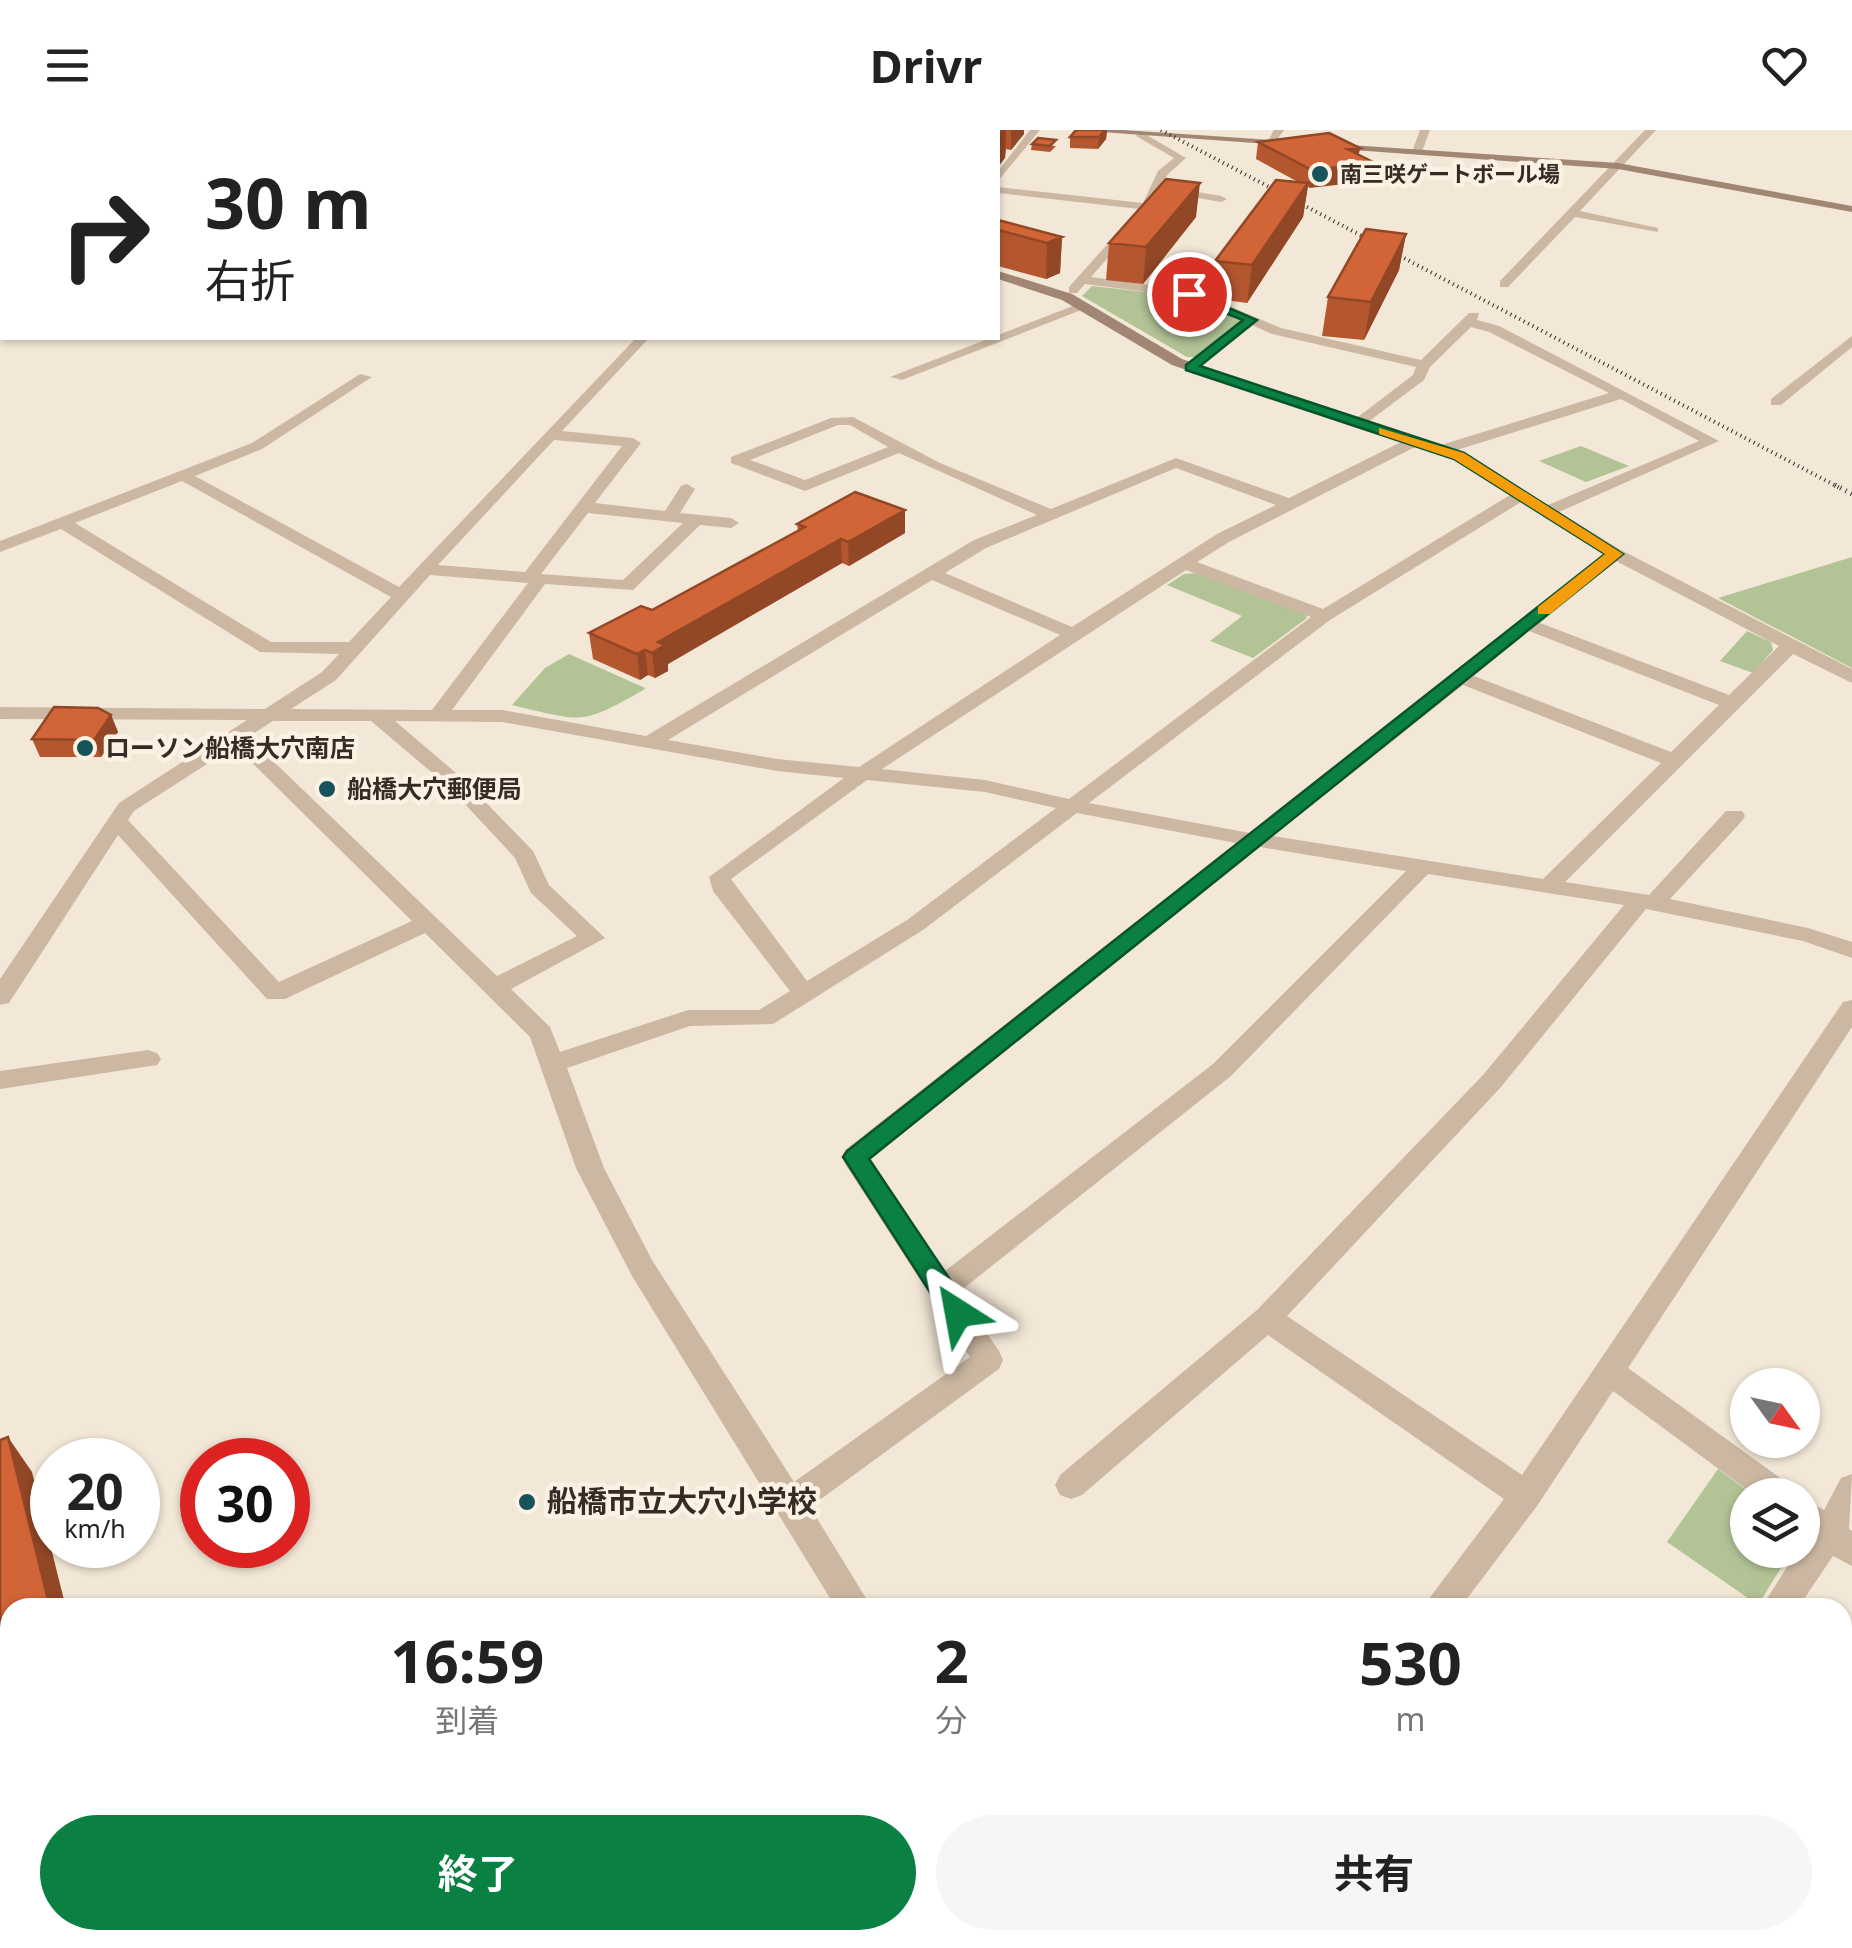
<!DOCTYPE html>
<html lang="ja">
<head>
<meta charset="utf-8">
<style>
  :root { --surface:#fff; --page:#f6f6f6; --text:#222; --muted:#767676; --accent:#0b8043 }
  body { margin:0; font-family:"Noto Sans","Noto Sans JP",sans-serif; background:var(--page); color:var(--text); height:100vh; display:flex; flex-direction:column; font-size:38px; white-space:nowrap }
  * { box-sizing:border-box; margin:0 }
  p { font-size:32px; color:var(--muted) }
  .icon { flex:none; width:55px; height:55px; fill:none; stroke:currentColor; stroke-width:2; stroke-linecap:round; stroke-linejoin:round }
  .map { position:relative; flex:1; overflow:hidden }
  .drawer { position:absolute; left:0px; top:1468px; width:1852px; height:352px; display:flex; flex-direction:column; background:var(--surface); border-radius:30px 30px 0 0; box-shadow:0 2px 8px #0004 }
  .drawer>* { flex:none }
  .guide { position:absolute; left:0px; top:0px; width:1000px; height:210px; box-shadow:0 2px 8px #0004; background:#fff; color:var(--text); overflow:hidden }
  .needle { width:65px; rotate:123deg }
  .fabs { position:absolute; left:1730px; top:1238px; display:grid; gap:20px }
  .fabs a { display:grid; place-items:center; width:90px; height:90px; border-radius:50%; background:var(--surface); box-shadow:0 2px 8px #0004; font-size:50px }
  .speed { position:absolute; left:30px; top:1308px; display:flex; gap:20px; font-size:50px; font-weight:700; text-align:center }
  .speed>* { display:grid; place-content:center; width:130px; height:130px; border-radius:50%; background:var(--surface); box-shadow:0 2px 8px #0004; line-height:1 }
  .speed small { font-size:25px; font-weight:400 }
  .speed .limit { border:15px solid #d22; background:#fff; color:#111 }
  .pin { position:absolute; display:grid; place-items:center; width:85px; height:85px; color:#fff; margin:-42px; border:5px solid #fff; border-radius:50%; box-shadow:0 2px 10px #0007 }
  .me { position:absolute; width:110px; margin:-55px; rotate:326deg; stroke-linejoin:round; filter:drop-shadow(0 0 8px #0008) }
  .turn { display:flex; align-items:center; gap:35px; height:210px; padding:0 40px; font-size:45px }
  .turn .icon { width:130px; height:130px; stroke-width:2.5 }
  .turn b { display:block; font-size:70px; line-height:85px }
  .eta { display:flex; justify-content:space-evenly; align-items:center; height:170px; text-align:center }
  .eta b { font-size:60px; font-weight:700; line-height:70px }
  .button { display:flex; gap:20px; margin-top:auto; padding:20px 40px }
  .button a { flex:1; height:115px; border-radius:60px; background:var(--accent); color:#fff; font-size:40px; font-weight:700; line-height:115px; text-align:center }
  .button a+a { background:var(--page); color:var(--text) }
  header { display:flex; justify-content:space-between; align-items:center; height:130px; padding:0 40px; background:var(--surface); font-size:45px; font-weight:700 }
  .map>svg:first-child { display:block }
</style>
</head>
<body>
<header><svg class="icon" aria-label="menu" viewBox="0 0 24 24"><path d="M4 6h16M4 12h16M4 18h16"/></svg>Drivr<svg class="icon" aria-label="heart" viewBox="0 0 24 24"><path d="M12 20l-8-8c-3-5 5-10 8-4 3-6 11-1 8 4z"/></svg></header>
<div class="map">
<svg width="1852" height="1818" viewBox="0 0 1852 1818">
  <rect width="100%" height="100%" fill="#f3e8d7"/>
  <!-- green -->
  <path fill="#b2c396" d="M1092,156L1182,166L1244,189L1195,227H1187L1082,166Z
    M1581,316L1629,336L1586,352L1539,331Z
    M1852,427V538L1718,468Z
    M1197,443L1305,482L1307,488L1253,528L1210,511L1242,486L1167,455L1184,444Z
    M1747,501L1771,512L1773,520L1753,543L1720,531Z
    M569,524L645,558V559C580,596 584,592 512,575L545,538Z
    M1718,1339L1753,1365H1748V1420H1792L1758,1475L1667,1412Z"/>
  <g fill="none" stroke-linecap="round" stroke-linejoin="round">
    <!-- street -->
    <path fill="#ccb8a2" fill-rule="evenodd" d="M0,0H14L0,5Z
      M1030,0H1040L998,51V41Z
      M1274,0H1284L1274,14H1266Z
      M1420,0H1430L1422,22L1417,25L1412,22Z
      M1645,0H1656L1580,81L1658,98V102L1575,87L1508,157H1500V151Z
      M1140,1L1186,28L1167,45L1151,79L1091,147L1194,161L1281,198L1421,230L1469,183H1479L1477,190L1499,196L1719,311L1559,382L1621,420L1852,539V553L1793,524L1565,752L1649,765L1726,681H1742L1745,686L1742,691L1670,769L1808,798L1852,812V828L1803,811L1646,779L1501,957L1287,1186L1522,1345L1843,872L1852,870V897L1628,1238L1790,1355L1795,1365H1754L1613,1261L1537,1376L1460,1478H1422L1504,1369L1268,1205L1082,1365L1071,1369L1060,1365L1055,1355L1060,1345L1257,1180L1483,945L1624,775L1428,744L1231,946L959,1162L999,1221L1003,1230L999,1239L810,1377L872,1478H836L632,1146L576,1038L530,907L425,803L285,869H267L118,705L9,873L0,875V849L119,673L247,590L0,589V577L265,579L322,542L339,524L260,522L61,399L0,422V411L252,313L360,244L372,247L262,319L195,346L399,457L636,208H649L562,301L633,308L641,313L595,373L665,381L681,356L687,354L695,359L680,383L731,388L739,393L731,398L700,395L633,460L545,454L452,580H502L646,606L974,410L1037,385L899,323L805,361L731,333V327L831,288L853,287L940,333L1051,379L1176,328L1289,368L1401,312L1350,293L1413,245L1416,237L1272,204L1252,195L1191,242L1186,241V235L1242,191L1186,167L1085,154L1077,163H1069V157L1139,79L998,63V57L1143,73L1158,41L1174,28L1136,6ZM1471,197L1489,202L1609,263L1441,315L1368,292L1424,250L1430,237ZM1621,269L1699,311L1548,375L1457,320ZM838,295H850L888,317L805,350L750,330ZM554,310L622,316L525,442L438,435ZM1415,317L1454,329L1510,365L1323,479L1197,432L1229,412ZM1176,338L1276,375L1217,404L1072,497L945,443L986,418ZM182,351L391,467L349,512H271L75,393ZM1521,372L1604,424L1250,703L1089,673L1330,490ZM588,383L683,393L623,450L541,444ZM1616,431L1779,516L1729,565L1540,493ZM1186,440L1311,487L1069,669L985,650L882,639ZM430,445L528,453L432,580L291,579L336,550ZM932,450L1060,505L859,637L777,629L668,610ZM1529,501L1719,575L1671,622L1474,546ZM1463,555L1661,633L1543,749L1273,706ZM273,591H371L449,657L515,728L531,763L577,806L497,846L248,607ZM395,591L502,592L777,641L844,648L709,747L713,761L790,861L759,880H688L560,922L550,897L511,859L605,808L549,755L533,721L463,649ZM235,616L412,791L279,852L128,690L134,681ZM867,650L985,662L1056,678L907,790L807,851L731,749ZM1077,683L1236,713L845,1020L842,1027L845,1034L970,1227L794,1352L652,1130L604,1038L567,938L690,896L773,894L923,800ZM1260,717L1406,741L1213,934L945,1141L871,1029Z
      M1167,57L1221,66L1227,69L1221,72L1163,62Z
      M1078,174L1089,177L902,250L890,247Z
      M1852,206V217L1781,275H1771V269Z
      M148,920L157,923L161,929L157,935L0,959V941Z
      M1852,1344L1849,1399L1852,1401V1436L1833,1426L1798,1478H1761L1798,1420H1802L1808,1406L1802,1402V1368L1824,1380L1841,1348Z
      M1842,1649L1852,1653V1698L1842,1694Z
      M992,1810H1032L1034,1818H994Z
      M1081,1810H1128L1125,1818H1078Z
      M1551,1810H1593L1590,1818H1548Z
      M1620,1810H1663L1666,1818H1623Z"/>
    <!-- secondary -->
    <path fill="#a08673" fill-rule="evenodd" d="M1073,0H1123L1618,33L1852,76V82L1618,39Z
      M998,141L1072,164L1182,229L1364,293L1352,296L1172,235L1062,170L998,149Z"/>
    <!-- rail-far1 -->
    <path stroke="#362c25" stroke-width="4" stroke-dasharray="1 4" stroke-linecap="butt" d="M1161,0L1840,358"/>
    <!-- rail -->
    <path stroke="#362c25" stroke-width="5" stroke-dasharray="1 5" stroke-linecap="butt" d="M1835,355L1852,364"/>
  </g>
  <!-- wall -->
  <path fill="#b4572f" d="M877,0H909L907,2H877Z
    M936,0H1024V4L1011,20L1006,19L1005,28L998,2H936Z
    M1076,0H1107L1106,9L1098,19L1070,18V7Z
    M1258,12L1360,18L1358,25L1375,33L1372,51L1308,57L1303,87L1247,173L1211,168L1215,131L1298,52L1256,29Z
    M1032,14L1056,16L1050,22L1031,20Z
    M1196,87L1143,154L1106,150L1109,113Z
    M998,90L1062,107L1060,143L1046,149L998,136Z
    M1406,104L1399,140L1364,210L1322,206L1328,167Z
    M797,394L905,403L849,436L842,433L668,534V541L655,548L648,545L640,550L593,529L589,503L652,480L798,401Z
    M111,585L118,602L101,627H40L32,609Z"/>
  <!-- shaded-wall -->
  <path fill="#924726" d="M702,0H720L717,2H700Z
    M791,0H804V2H787Z
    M1003,0H1006L1005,28L998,37V6Z
    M1011,0H1024V4L1011,20Z
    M1105,0H1107L1106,9L1098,19L1099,7Z
    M1360,18L1357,35L1375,33L1372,51L1309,58L1312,40L1347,19Z
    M1200,53L1196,87L1143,154L1146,117Z
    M1308,53L1303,87L1247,173L1252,135Z
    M1406,104L1399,140L1364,210L1371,172Z
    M1062,107L1060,143L1046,149L1047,113Z
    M905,380V403L849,436L848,412Z
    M841,409L842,433L668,534V541L655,548L652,523L658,512Z
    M645,520L648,545L640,550L637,524Z
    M111,585L118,602L101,627L94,610Z
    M8,1307L32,1342L66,1478H50Z
    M125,1810H151L154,1818H127Z"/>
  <!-- building -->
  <path fill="#d16537" stroke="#924726" stroke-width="2.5" d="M643,0H659L655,2H639Z
    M665,0H702L700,2H706H661Z
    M730,0H751L748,2H727Z
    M768,0H791L787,2H766Z
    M944,0L953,1L954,0H968L966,2H941Z
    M968,0H1003L998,6V2H966Z
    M1076,0H1105L1099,7H1070Z
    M1329,3L1360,18L1347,19L1375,33L1312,40L1258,12Z
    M1038,8L1056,10L1050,16L1032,14Z
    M1166,49L1200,53L1146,117L1109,113Z
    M1276,50L1308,53L1252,135L1215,131Z
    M998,90L1062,107L1047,113L998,100Z
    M1366,99L1406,104L1371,172L1328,167Z
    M855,362L905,380L848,412L841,409L658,512L665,515L652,523L645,520L637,524L589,503L641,476L652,480L805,397L797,394Z
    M54,577L98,578L111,585L94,610L32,609Z
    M8,1307L50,1478H10V1810H125L127,1818H0V1806L2,1805L0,1793V1310Z"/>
  <!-- route -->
  <path fill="#0b8043" stroke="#07532c" stroke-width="2.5" d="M1189,161L1257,190L1200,236L1464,323L1623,424L869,1029L967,1175L971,1183L967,1190L958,1194L948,1190L847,1033L843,1027L847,1021L1605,424L1454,329L1186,240V235L1243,190L1185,167Z"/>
  <!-- slow -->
  <path fill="#f59e0b" d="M1379,298L1464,323L1623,424L1550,484H1538V477L1605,424L1454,329L1379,304Z"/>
  <!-- markers -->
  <g fill="#17535b" stroke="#fbf2e4" stroke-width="4">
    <circle cx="1320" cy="44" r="10"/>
    <circle cx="85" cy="618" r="10"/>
    <circle cx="327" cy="659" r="10"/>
    <circle cx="527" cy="1372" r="10"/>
  </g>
  <g text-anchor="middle" stroke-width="9" stroke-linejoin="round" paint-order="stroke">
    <!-- far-poi labels -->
    <g font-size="22" font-weight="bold" fill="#362c25" stroke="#fbf2e4" text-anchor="start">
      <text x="1340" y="52">南三咲ゲートボール場</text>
    </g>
    <!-- poi labels -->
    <g font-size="25" font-weight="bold" fill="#362c25" stroke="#fbf2e4" text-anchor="start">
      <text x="105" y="627">ローソン船橋大穴南店</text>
      <text x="347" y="668">船橋大穴郵便局</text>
    </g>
    <!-- near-poi labels -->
    <g font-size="30" font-weight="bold" fill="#362c25" stroke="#fbf2e4" text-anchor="start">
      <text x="547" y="1382">船橋市立大穴小学校</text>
    </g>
  </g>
</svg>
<div class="fabs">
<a><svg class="needle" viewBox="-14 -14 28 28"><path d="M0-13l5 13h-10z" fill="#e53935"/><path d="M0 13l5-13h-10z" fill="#767676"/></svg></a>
<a><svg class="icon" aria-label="layers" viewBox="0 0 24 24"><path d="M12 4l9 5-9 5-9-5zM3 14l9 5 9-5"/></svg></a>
</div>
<div class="speed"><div>20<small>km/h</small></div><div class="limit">30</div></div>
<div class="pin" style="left:1189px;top:164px;background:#d93025"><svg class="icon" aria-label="arrive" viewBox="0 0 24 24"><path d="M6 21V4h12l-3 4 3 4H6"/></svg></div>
<svg class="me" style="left:958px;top:1183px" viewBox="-20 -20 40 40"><path d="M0-17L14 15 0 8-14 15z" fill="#0b8043" stroke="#fff" stroke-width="4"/></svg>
<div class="guide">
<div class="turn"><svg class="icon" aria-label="right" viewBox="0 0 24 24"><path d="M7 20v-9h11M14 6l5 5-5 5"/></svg><div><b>30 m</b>右折</div></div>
</div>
<section class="drawer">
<div class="eta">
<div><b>16:59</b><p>到着</p></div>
<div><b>2</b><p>分</p></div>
<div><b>530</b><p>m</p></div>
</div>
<div class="button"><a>終了</a><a>共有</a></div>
</section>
</div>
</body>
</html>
